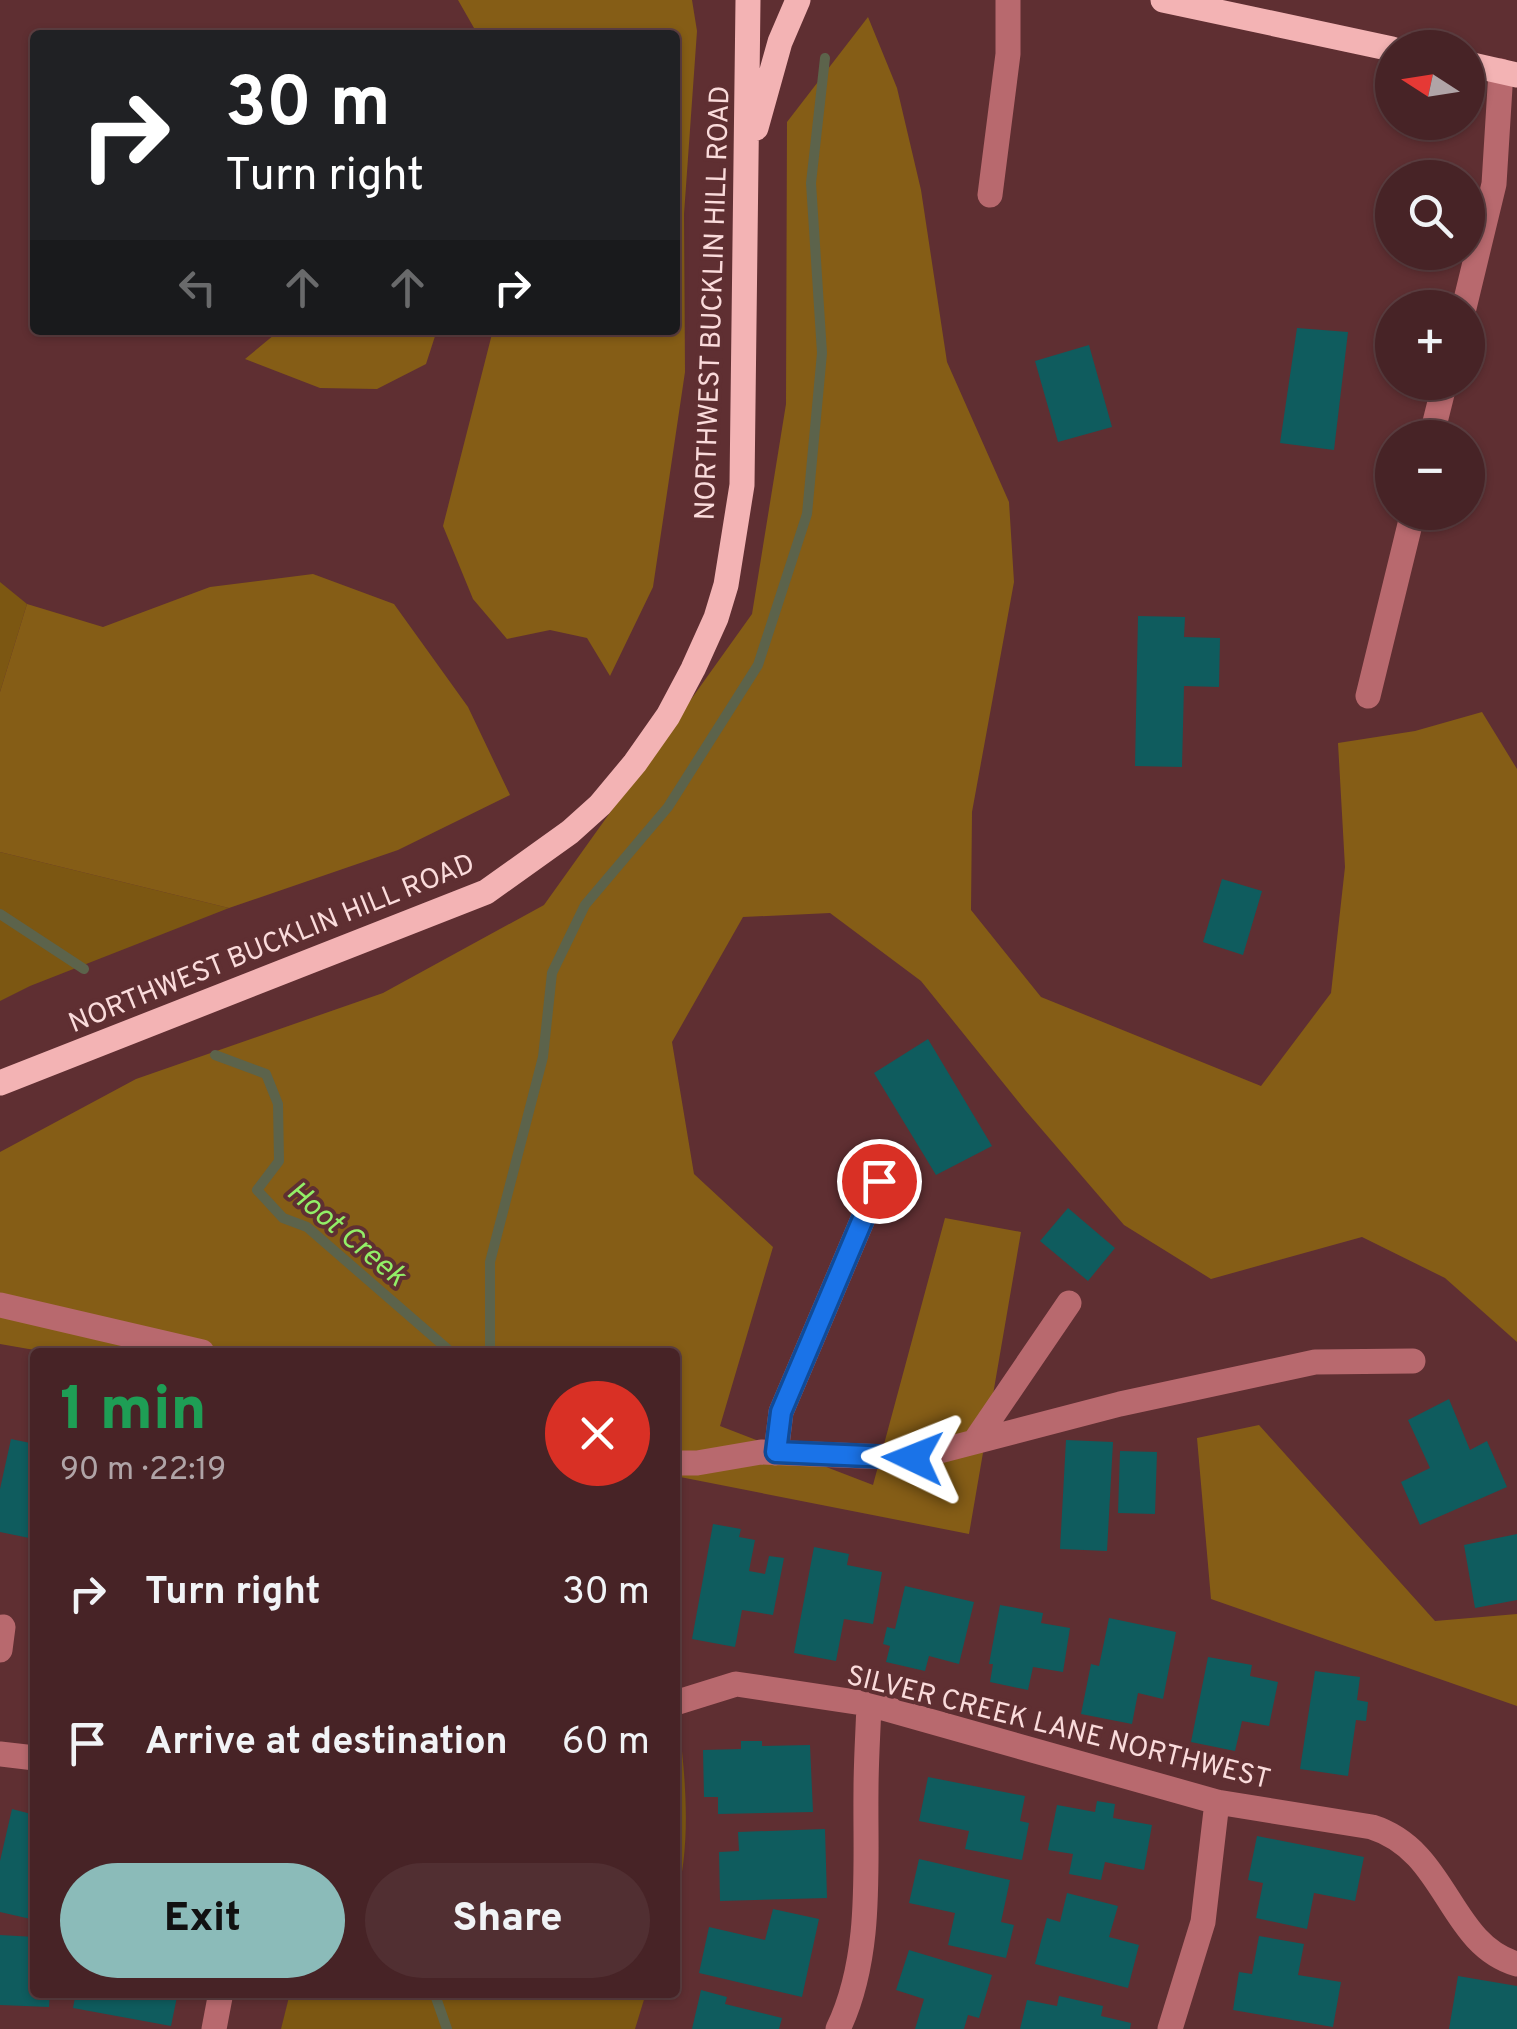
<!DOCTYPE html>
<html lang="en">
<head>
<meta charset="utf-8">
<style>
  :root { --surface:#472326; --page:#512f32; --text:#f1f3f6; --muted:#b0a4a7; --line:#5f4043; --accent:#8bbbb9 }
  body { margin:0; font-family:Overpass,sans-serif; background:var(--page); color:var(--text); height:100vh; display:flex; flex-direction:column; font-size:38px; white-space:nowrap }
  * { box-sizing:border-box; margin:0 }
  p { font-size:32px; color:var(--muted) }
  .icon { flex:none; width:55px; height:55px; fill:none; stroke:currentColor; stroke-width:2; stroke-linecap:round; stroke-linejoin:round }
  .map { position:relative; flex:1; overflow:hidden }
  .side { position:absolute; left:30px; top:1348px; width:650px; height:650px; display:flex; flex-direction:column; background:var(--surface); border-radius:10px; box-shadow:0 2px 8px #0004,0 0 0 2px var(--line) }
  .side>* { flex:none }
  .top-card { position:absolute; left:30px; top:30px; width:650px; height:305px; border-radius:10px; box-shadow:0 2px 8px #0004,0 0 0 2px var(--line); background:#202124; color:#fff; overflow:hidden }
  .needle { width:65px; rotate:282deg }
  .tools { position:absolute; left:1375px; top:30px; display:grid; gap:20px }
  .tools a { display:grid; place-items:center; width:110px; height:110px; border-radius:50%; background:var(--surface); box-shadow:0 2px 8px #0004,0 0 0 2px var(--line); font-size:50px }
  .pin { position:absolute; display:grid; place-items:center; width:85px; height:85px; color:#fff; margin:-42px; border:5px solid #fff; border-radius:50%; box-shadow:0 2px 10px #0007 }
  .me { position:absolute; width:110px; margin:-55px; rotate:272deg; stroke-linejoin:round; filter:drop-shadow(0 0 8px #0008) }
  .turn { display:flex; align-items:center; gap:35px; height:210px; padding:0 30px; font-size:45px }
  .turn .icon { width:130px; height:130px; stroke-width:2.5 }
  .turn b { display:block; font-size:70px; line-height:85px }
  .lanes { display:flex; align-items:center; height:95px; padding:0 30px; background:#0003; justify-content:center; gap:50px; direction:ltr }
  .lanes .off { opacity:.35 }
  .round { display:grid; place-items:center; flex:none; width:105px; height:105px; border-radius:52px; background:var(--page) }
  .summary { display:flex; align-items:center; justify-content:space-between; height:170px; padding:0 30px }
  h1 { font-size:60px; font-weight:800; line-height:75px; color:#1e9e55 }
  .button { display:flex; gap:20px; margin-top:auto; padding:20px 30px }
  .button a { flex:1; height:115px; border-radius:60px; background:var(--accent); color:#111; font-size:40px; font-weight:800; line-height:115px; text-align:center }
  .button a+a { background:var(--page); color:var(--text) }
  ul { padding:0; list-style:none }
  li { display:flex; align-items:center; gap:30px; height:150px; padding:0 30px }
  li div { flex:1 }
  li b { display:block; font-size:38px }
  li em { font-style:normal }
  .map>svg:first-child { display:block }
</style>
</head>
<body>
<div class="map">
<svg width="1517" height="2029" viewBox="0 0 1517 2029">
  <rect width="100%" height="100%" fill="#5f2f32"/>
  <!-- green -->
  <path fill="#7c5712" d="M0,582L27,604L0,692Z
    M0,852L229,908L30,986L0,1001Z
    M675,1696C684,1756 694,1844 675,1902Z
    M290,1993V1992L646,1993L635,2029H281Z"/>
  <!-- forest -->
  <path fill="#855d16" d="M458,0H692L697,31L684,214L685,372L653,587L610,676L587,638L550,630L507,639L473,599L443,526L493,330H675V35H478Z
    M868,17L897,88L921,190L947,362L1009,502L1014,582L972,812L971,910L1041,997L1261,1086L1331,993L1345,867L1338,743L1415,731L1482,712L1517,769V1342L1445,1278L1362,1237L1211,1279L1124,1225L1025,1110L921,981L830,913L743,917L672,1042L694,1174L773,1247L720,1426L873,1485L945,1218L1021,1232L969,1534L675,1476V1352H46L0,1344V1152L136,1079L383,993L544,905L752,614L786,404L787,122Z
    M280,330H437L426,364L377,389L320,388L245,359Z
    M313,574L394,604L468,707L510,795L398,850L229,908L0,852V692L27,604L103,627L210,587Z
    M1259,1425L1435,1621L1517,1614V1706L1211,1599L1197,1438Z"/>
  <g fill="none" stroke-linecap="round" stroke-linejoin="round">
    <!-- stream -->
    <path stroke="#5c634b" stroke-width="10" d="M0,914L84,969
      M215,1055L266,1074L278,1104L279,1161L257,1190L283,1218L307,1227L451,1352
      M490,1352V1262L543,1057L552,973L585,905L668,807L758,665L807,514L822,353L811,183L825,58
      M434,1992L447,2029"/>
  </g>
  <!-- building -->
  <path fill="#0f5c5e" d="M1297,328L1348,332L1334,450L1280,443Z
    M1089,345L1112,427L1058,442L1035,361Z
    M1138,616L1185,617L1184,637L1220,638L1219,687L1184,686L1182,767L1135,766Z
    M1222,879L1262,891L1243,955L1203,942Z
    M928,1039L992,1146L936,1175L874,1073Z
    M1068,1208L1115,1248L1088,1281L1040,1241Z
    M1449,1399L1470,1450L1487,1441L1507,1487L1420,1525L1401,1482L1430,1468L1408,1420Z
    M11,1439L35,1444L34,1539L0,1532V1489Z
    M1066,1440L1113,1442L1107,1551L1060,1549Z
    M1120,1451L1157,1452L1155,1514L1118,1513Z
    M713,1524L741,1529L739,1537L755,1540L749,1571L765,1574L769,1556L784,1558L773,1615L742,1610L735,1647L692,1639Z
    M1517,1534V1600L1475,1608L1464,1545Z
    M814,1547L849,1554L847,1565L882,1572L873,1624L844,1619L836,1661L794,1653Z
    M905,1586L974,1602L959,1664L929,1656L925,1671L886,1662L890,1646L883,1644L887,1627L895,1629Z
    M1000,1605L1043,1613L1041,1623L1070,1628L1063,1672L1033,1667L1028,1690L990,1682L993,1664H989Z
    M1109,1618L1176,1632L1163,1699L1138,1693L1132,1724L1081,1714L1091,1664L1099,1666Z
    M1208,1657L1252,1665L1250,1676L1278,1682L1269,1726L1242,1721L1235,1751L1191,1742Z
    M1315,1671L1360,1677L1357,1700L1368,1702L1366,1721L1356,1720L1348,1776L1300,1769Z
    M741,1741H762V1746L810,1745L813,1812L718,1814V1797H704L703,1750L741,1749Z
    M928,1777L1025,1796L1020,1821L1029,1823L1022,1860L965,1849L969,1831L919,1821Z
    M1097,1801L1115,1804L1113,1818L1152,1825L1144,1870L1105,1862L1101,1880L1069,1874L1073,1854L1048,1850L1057,1805L1095,1812Z
    M12,1809L35,1815V1920L0,1912V1861Z
    M825,1829L827,1898L720,1901L719,1852L739,1851L738,1832Z
    M1257,1836L1364,1857L1355,1901L1314,1893L1307,1929L1256,1918L1263,1883L1248,1880Z
    M919,1859L1010,1880L1001,1922L1014,1925L1006,1958L948,1945L955,1913L909,1903Z
    M1067,1893L1118,1906L1109,1937L1139,1945L1128,1988L1035,1964L1047,1918L1060,1922Z
    M773,1909L819,1919L802,1997L699,1973L709,1927L765,1940Z
    M0,1935L35,1937V1992H50L49,2007L0,2005Z
    M1259,1936L1304,1944L1298,1975L1341,1982L1333,2027L1233,2010L1239,1972L1252,1974Z
    M909,1950L992,1975L979,2018L968,2015L964,2029H915L924,1999L896,1990Z
    M1458,1976L1517,1986V2029H1449Z
    M701,1990L727,1997L725,2004L782,2018L779,2029H692Z
    M76,1992H178L171,2026L73,2008Z
    M1059,1996L1103,2006L1101,2016L1131,2023L1130,2029H1020L1027,2000L1057,2006Z"/>
  <g fill="none" stroke-linecap="round" stroke-linejoin="round">
    <!-- minor -->
    <path stroke="#b8696e" stroke-width="25" d="M990,195L1008,54V0
      M1464,308L1494,184L1501,71
      M1431,438L1445,382
      M1368,696L1413,512
      M0,1305L202,1352
      M975,1441L1069,1303
      M776,1453L781,1412L879,1181
      M675,1463H697L761,1452L913,1458L1120,1404L1315,1362L1413,1361
      M0,1650L3,1627
      M675,1703L736,1684L869,1704L1217,1802L1372,1827C1448,1851 1448,1944 1517,1964
      M0,1754L35,1758
      M214,2029L221,1992
      M838,2029C873,1956 865,1868 866,1790C866,1762 868,1733 869,1704
      M1170,2029L1203,1922L1217,1802"/>
    <!-- major -->
    <path stroke="#f3b3b4" stroke-width="25" d="M1163,0L1392,49
      M1468,64L1517,75
      M756,128L780,42L798,0
      M0,1083L486,892L570,832L600,805L635,763L668,716L693,669L716,618L726,585L742,485L748,0"/>
  </g>
  <g fill="none" stroke-linecap="round" stroke-linejoin="round">
    <!-- route casing -->
    <g stroke="#114b97" stroke-width="25">
      <path id="route" d="M879,1181L781,1412L776,1452L913,1458"/>
    </g>
    <!-- route -->
    <use href="#route" stroke="#1a73e8" stroke-width="18"/>
  </g>
  <g text-anchor="middle" stroke-width="8" stroke-linejoin="round" paint-order="stroke">
    <!-- street labels -->
    <g font-size="28" fill="#fadbdb" stroke="#5f2f32">
      <text transform="translate(711 303) rotate(-88)" y="10">NORTHWEST BUCKLIN HILL ROAD</text>
      <text transform="translate(271 942) rotate(-22)" y="10">NORTHWEST BUCKLIN HILL ROAD</text>
      <text transform="translate(1059 1726) rotate(14)" y="10">SILVER CREEK LANE NORTHWEST</text>
    </g>
    <!-- water labels -->
    <g font-size="30" font-style="italic" fill="#92ee67" stroke="#5f2f32">
      <text transform="translate(347 1233) rotate(40)" y="10">Hoot Creek</text>
    </g>
  </g>
</svg>
<div class="tools">
<a><svg class="needle" viewBox="-14 -14 28 28"><path d="M0-13l5 13h-10z" fill="#e53935"/><path d="M0 13l5-13h-10z" fill="#b0a4a7"/></svg></a>
<a><svg class="icon" aria-label="search" viewBox="0 0 24 24"><circle cx="10" cy="10" r="6"/><path d="M15 15l6 6"/></svg></a>
<a>+</a>
<a>−</a>
</div>
<div class="pin" style="left:879px;top:1181px;background:#d93025"><svg class="icon" aria-label="arrive" viewBox="0 0 24 24"><path d="M6 21V4h12l-3 4 3 4H6"/></svg></div>
<svg class="me" style="left:913px;top:1458px" viewBox="-20 -20 40 40"><path d="M0-17L14 15 0 8-14 15z" fill="#1a73e8" stroke="#fff" stroke-width="4"/></svg>
<div class="top-card">
<div class="turn"><svg class="icon" aria-label="right" viewBox="0 0 24 24"><path d="M7 20v-9h11M14 6l5 5-5 5"/></svg><div><b>30 m</b>Turn right</div></div>
<div class="lanes"><svg class="icon off" aria-label="left" viewBox="0 0 24 24"><path d="M17 20v-9H6M10 6l-5 5 5 5"/></svg><svg class="icon off" aria-label="ahead" viewBox="0 0 24 24"><path d="M12 20V5M6 11l6-6 6 6"/></svg><svg class="icon off" aria-label="ahead" viewBox="0 0 24 24"><path d="M12 20V5M6 11l6-6 6 6"/></svg><svg class="icon" aria-label="right" viewBox="0 0 24 24"><path d="M7 20v-9h11M14 6l5 5-5 5"/></svg></div>
</div>
<section class="side">
<div class="summary"><div><h1>1 min</h1><p>90 m · 22:19</p></div><a class="round" style="background:#d93025;color:#fff"><svg class="icon" aria-label="close" viewBox="0 0 24 24"><path d="M6 6l12 12M18 6L6 18"/></svg></a></div>
<ul>
<li><svg class="icon" aria-label="right" viewBox="0 0 24 24"><path d="M7 20v-9h11M14 6l5 5-5 5"/></svg><div><b>Turn right</b></div><em>30 m</em></li>
<li><svg class="icon" aria-label="arrive" viewBox="0 0 24 24"><path d="M6 21V4h12l-3 4 3 4H6"/></svg><div><b>Arrive at destination</b></div><em>60 m</em></li>
</ul>
<div class="button"><a>Exit</a><a>Share</a></div>
</section>
</div>
</body>
</html>
